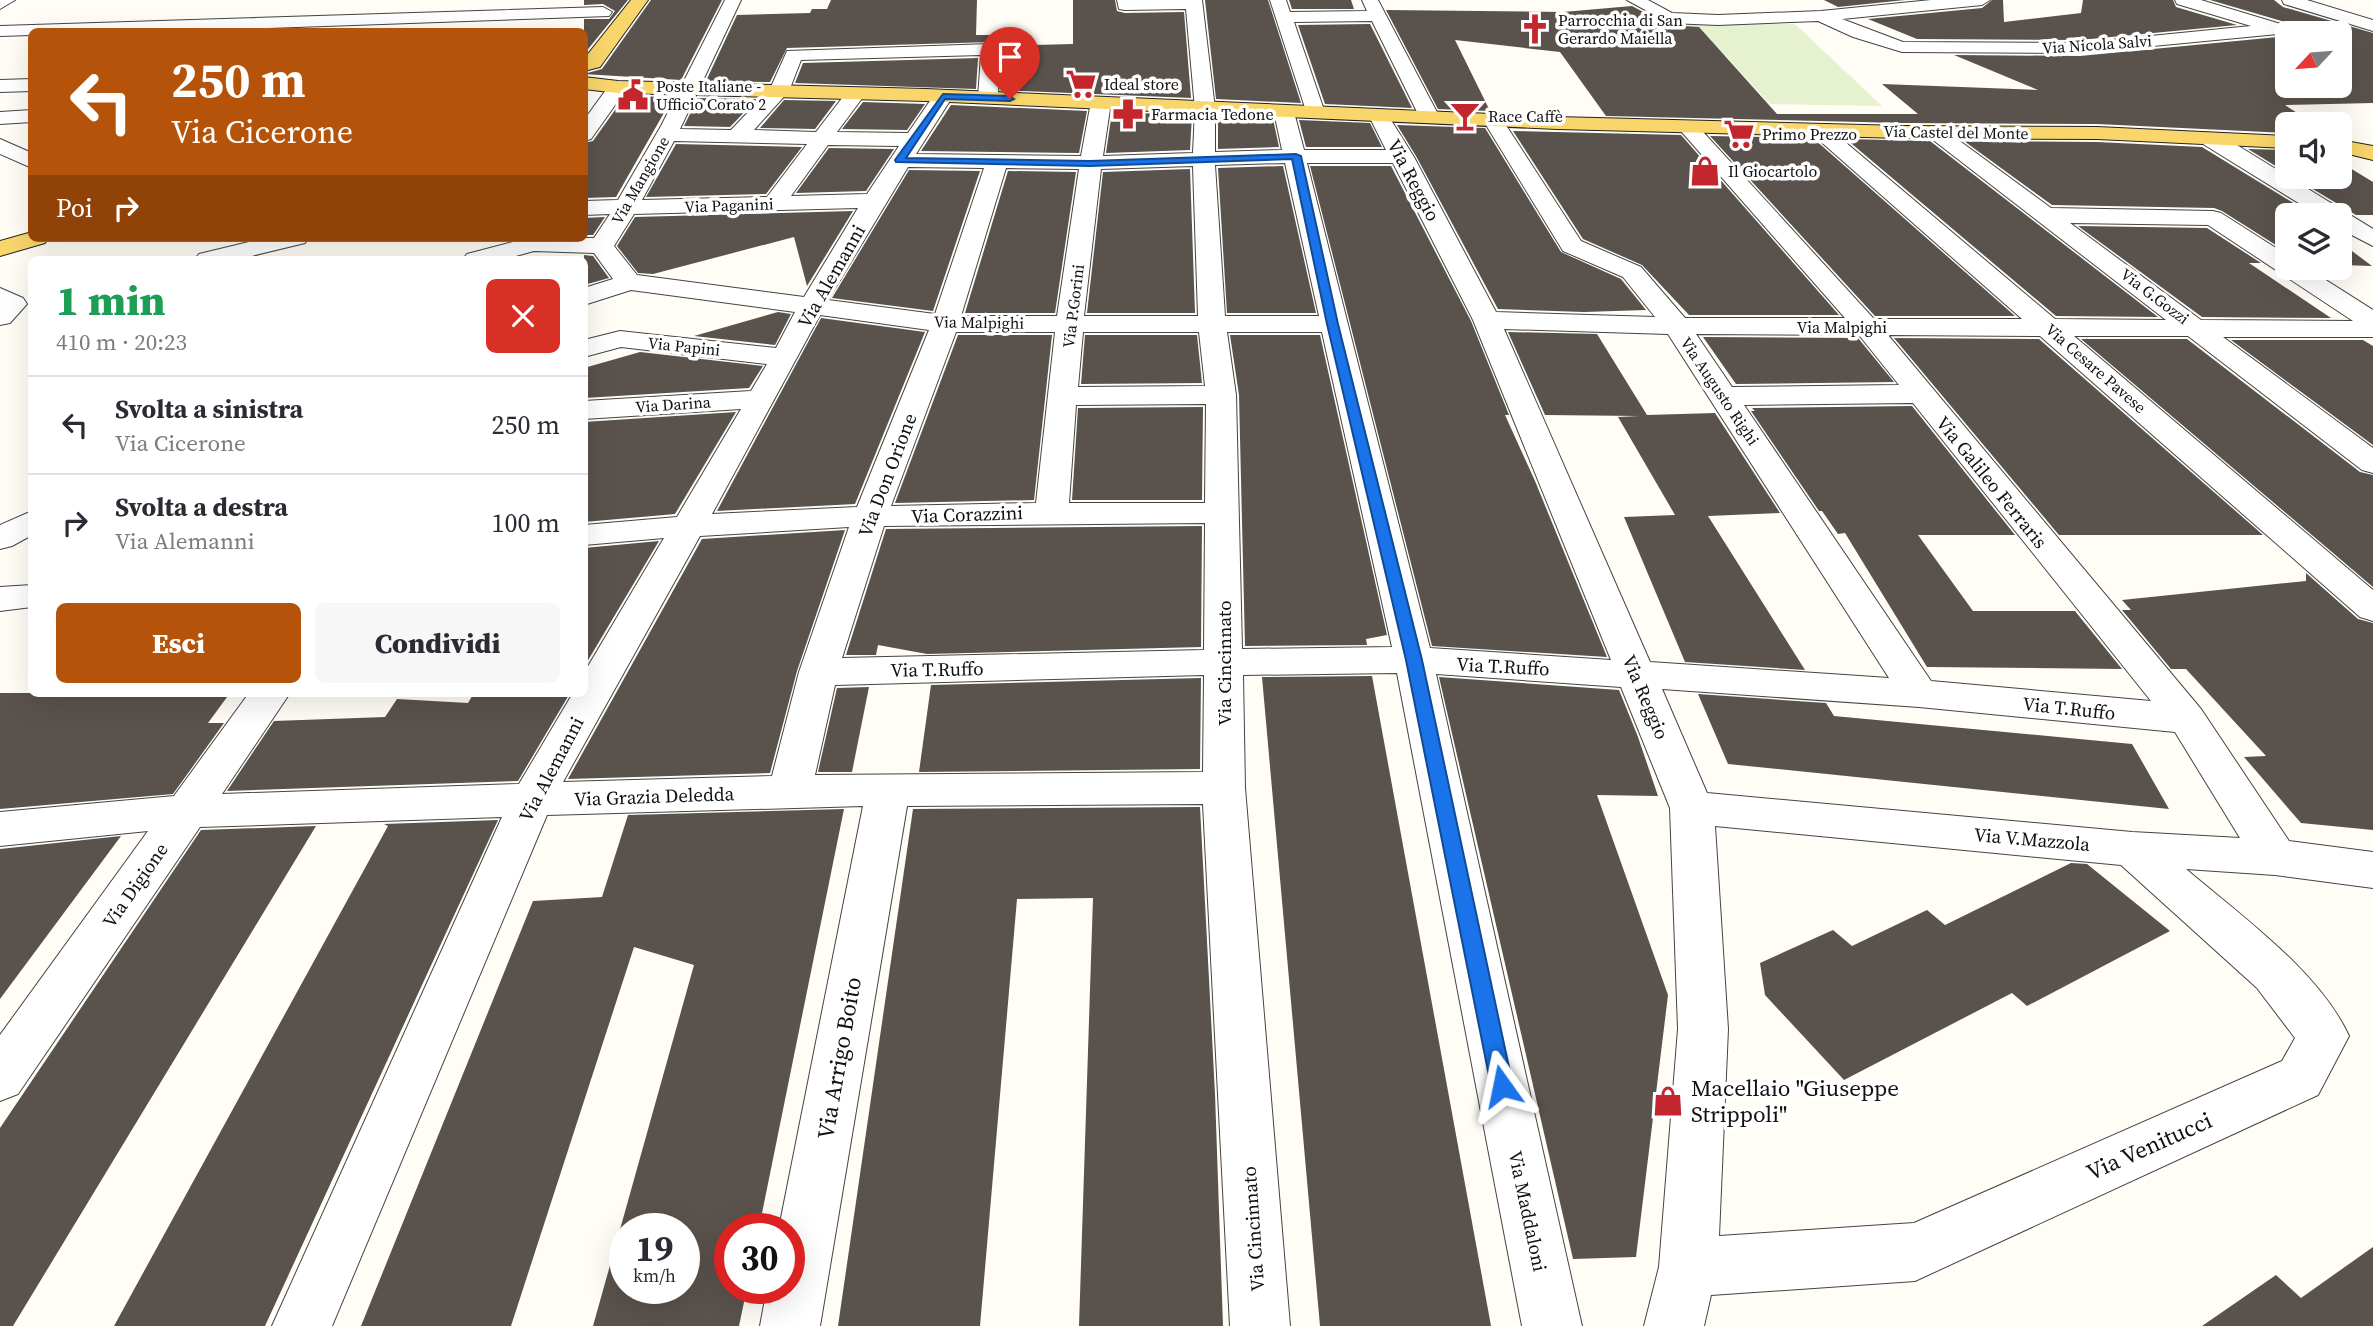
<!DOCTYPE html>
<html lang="it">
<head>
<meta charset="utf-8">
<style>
  :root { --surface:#fff; --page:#f7f7f7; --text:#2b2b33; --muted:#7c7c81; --line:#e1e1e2; --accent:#b45309 }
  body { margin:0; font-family:"Source Serif 4",serif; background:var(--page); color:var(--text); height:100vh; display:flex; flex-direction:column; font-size:26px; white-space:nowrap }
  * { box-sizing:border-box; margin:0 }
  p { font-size:23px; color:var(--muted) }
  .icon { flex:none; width:38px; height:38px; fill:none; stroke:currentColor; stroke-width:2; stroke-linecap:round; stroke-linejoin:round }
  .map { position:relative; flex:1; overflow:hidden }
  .panel { position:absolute; left:28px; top:256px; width:560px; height:441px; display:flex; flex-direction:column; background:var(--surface); border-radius:10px; box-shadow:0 7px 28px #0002 }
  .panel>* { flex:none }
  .top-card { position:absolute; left:28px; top:28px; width:560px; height:214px; border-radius:10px; box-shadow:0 7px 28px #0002; background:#b45309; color:#fff; overflow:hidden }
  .needle { width:46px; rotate:244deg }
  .buttons { position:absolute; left:2275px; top:21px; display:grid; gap:14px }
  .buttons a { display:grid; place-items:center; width:77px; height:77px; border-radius:10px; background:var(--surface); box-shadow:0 7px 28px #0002; font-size:35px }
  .speed { position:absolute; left:609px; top:1213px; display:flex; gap:14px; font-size:35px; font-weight:700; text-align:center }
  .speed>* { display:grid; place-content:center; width:91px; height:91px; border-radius:50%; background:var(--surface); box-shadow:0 7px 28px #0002; line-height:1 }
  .speed small { font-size:18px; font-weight:400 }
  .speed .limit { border:10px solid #d22; background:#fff; color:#111 }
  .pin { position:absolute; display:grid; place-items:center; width:60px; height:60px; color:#fff; margin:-72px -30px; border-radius:50% 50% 50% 0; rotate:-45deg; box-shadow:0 0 7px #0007 }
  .pin .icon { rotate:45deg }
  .me { position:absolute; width:77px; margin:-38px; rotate:348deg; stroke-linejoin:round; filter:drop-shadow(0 0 5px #0008) }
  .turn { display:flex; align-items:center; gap:24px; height:147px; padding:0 28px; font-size:32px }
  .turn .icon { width:91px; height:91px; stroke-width:2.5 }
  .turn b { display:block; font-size:49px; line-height:60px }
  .then { display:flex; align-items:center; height:66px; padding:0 28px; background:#0003; gap:14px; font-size:26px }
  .round { display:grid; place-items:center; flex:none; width:74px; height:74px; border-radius:10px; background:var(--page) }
  .headline { display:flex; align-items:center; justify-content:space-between; height:119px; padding:0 28px }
  h1 { font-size:42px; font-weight:800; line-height:52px; color:#1e9e55 }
  .button { display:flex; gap:14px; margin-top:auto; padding:14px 28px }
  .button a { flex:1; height:80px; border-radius:10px; background:var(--accent); color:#fff; font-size:28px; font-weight:800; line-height:80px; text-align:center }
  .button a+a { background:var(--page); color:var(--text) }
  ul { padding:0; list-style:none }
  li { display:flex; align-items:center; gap:21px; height:98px; padding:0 28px; border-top:2px solid var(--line) }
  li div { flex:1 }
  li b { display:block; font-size:26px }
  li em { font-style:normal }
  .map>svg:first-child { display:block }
</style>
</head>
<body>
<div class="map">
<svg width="2373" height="1326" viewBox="0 0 2373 1326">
  <rect width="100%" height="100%" fill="#fffdf5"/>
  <!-- pitch -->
  <path fill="#e6f2cf" d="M1629,23L1795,24L1882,106L1770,104L1726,56L1654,54Z"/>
  <!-- building -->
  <path fill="#5a524d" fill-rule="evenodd" d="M584,0H628L584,54V19H609L615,11L603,4L584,5Z
    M651,0H722L681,80L584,74L602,69Z
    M831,0H977L976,35H993L992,42L787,48L770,82L706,81L737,15L810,13L812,9H827Z
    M1073,0H1115L1117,11L1125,13L1184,12L1191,98L1001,90L1002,49L999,46L1073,44Z
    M1205,0H1268L1301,103L1216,99Z
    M1289,0H1351L1354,9H1292Z
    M1824,0H1905L1838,7Z
    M1992,0H2003L2004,22L2081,13L2083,0H2173L2176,7L2237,25L2080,40L1917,39L1868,19L1982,8Z
    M2210,0H2274L2283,7L2373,33V103L2285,105L2314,124H2278L2287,130V133L2097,124L1902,123L1606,116L1560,52L1455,40L1490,111L1438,109L1386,10L1563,12L1632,6L1668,25L1699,27L1777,114H1918L1882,84L2038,90L1954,55L2080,56L2278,37L2290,30L2285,22ZM2287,33H2340V86H2287Z
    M1370,24L1412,108L1325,104L1298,25Z
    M978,58L976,89L795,83L803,63Z
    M625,96L673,97L616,197L584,198V143L593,141Z
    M698,98L757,99L730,127L684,126Z
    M784,100L836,101L815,129L760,128Z
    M863,102L925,104L907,130L842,129Z
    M951,105L1087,111L1079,153L921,151Z
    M1112,112L1192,115L1190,150L1106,153Z
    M1218,117L1273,119L1279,147L1218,149Z
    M1299,120L1370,123L1382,147H1306Z
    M1397,125L1485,128L1561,252L1621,279L1646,310L1584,312L1498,309L1416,156Z
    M1513,131L1681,135L1839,315H1689L1642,265L1583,239Z
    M1710,136L1813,138L2015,316H1875Z
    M1846,139L1930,141L2158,317L2056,316Z
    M1964,141L2097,142L2202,147L2313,215H2287V252L2222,211L2214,208L2052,205Z
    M676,144L802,147L766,194L646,197Z
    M829,148L894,149L866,191L796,193Z
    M2248,149L2287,150V173Z
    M2340,162L2373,182V215H2356L2293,177H2340Z
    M1283,166L1316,313H1227L1218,168Z
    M1310,166H1391L1471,321L1509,415H1505L1535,481L1607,657L1432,646Z
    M1190,169L1195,313H1087L1103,172Z
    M909,170L980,171L933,311L832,298Z
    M1008,171L1076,172L1055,313H965Z
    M853,211L807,286L794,237L653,274L638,273L617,246L635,217Z
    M605,217L593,235H584V218Z
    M2078,226L2207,228L2261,263H2249L2331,318L2202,317Z
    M2340,242L2372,266L2340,265Z
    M584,255L593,256L609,278L584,285Z
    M778,312L791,314L775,345L694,336Z
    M821,318L925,332L855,504L717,511Z
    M1508,332L1597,334L1647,415L1715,413L1780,513L1708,516L1805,670L1685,662L1624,517L1675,515L1618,417L1639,416L1545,415Z
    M958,335H1052L1034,500L895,503Z
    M1085,335H1197L1202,383L1081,384Z
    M1230,335H1320L1387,635L1366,639L1367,645L1245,646L1239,395Z
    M1703,337L1858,338L1894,382L1736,384Z
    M1894,338L2039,339L2263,535H2059Z
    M2081,339H2187L2360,472L2373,475V587Z
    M2231,340H2363L2373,346V445Z
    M640,352L763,366L749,388L584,398V368Z
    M1912,406L2015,535H1918L1973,611H2075L2122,669L1927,667L1845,533L1838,534L1822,511H1819L1751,411H1755L1752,408Z
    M1203,407L1202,500H1072L1078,408Z
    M736,412L675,514L584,522V422Z
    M1202,526L1201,647L927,654L878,645L876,655H846L886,529Z
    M845,530L797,671L770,773L568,779L702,539Z
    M659,541L584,667V548Z
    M2306,573L2358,619L2373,623V830L2301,823L2244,757L2266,756L2186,669H2171L2122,610H2131L2122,600L2306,581Z
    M1372,676L1491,1326H1320L1262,677Z
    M1439,677L1619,690L1638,737L1658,796L1597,795L1668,995L1636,1257L1573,1259Z
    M1201,678L1200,769L919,772L931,685Z
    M869,687L852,772H818L837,688Z
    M0,693H230L208,723H224L173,794L0,809Z
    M474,693H570L518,781L227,791L274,721L385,717L397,699L468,703Z
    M1698,694L1826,703L1834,716L2132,744L2169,809L1728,764Z
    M1200,807L1215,1094L1223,1326H1079L1093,898L1017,899L980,1326H838L913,809Z
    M844,809L759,1228H730V1288H747L739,1326H593L694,965L634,947L511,1326H361L533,901L602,897L628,815ZM625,1228H684V1288H625Z
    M498,820L265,1326H114L388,826L384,824Z
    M316,826L13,1326H0V1128L201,830Z
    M121,836L0,999V849Z
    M2071,863L2087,864L2170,931L2027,1006L2012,993L1844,1080L1765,995L1760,963L1833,930L1852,946L1927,910L1945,925Z
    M2373,1247V1326H2202L2276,1275L2301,1298Z"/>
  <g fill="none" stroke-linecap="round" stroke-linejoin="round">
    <!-- minor casing -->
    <g stroke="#444" stroke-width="2">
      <path id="minor" d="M0,0H15L0,9Z
        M725,0H741L680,129L731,130L770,89L787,51L990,44L999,49L998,98L995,102H981L978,98L981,55L801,60L789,91L754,130L816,132L849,89H863L866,93L837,132L908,133L936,92H950L953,96L916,154L1081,156L1091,102L1094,98H1108L1111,102L1103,156L1193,153L1195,109L1186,9L1125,10L1119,9L1117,0H1202L1215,109V152L1282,150L1274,112L1277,108H1291L1294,112L1304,150H1386L1369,116L1372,112H1386L1414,157L1496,312L1655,317L1623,277L1563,251L1483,120L1486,116H1500L1581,241L1641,267L1685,318H1845L1680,130L1677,126L1680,122H1694L1874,319H2022L1811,133L1808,129L1811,125H1825L2055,319L2166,320L1928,136L1924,132L1928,128H1942L2051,208L2213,211L2221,213L2287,255V268H2307L2373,310V337H2223L2373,448V473L2362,470L2188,336H2074L2373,590V621L2360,617L2040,336L1888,335L2201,709L2289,841L2373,852V888L2275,875L2186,869C2241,916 2319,971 2349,1036L2318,1095L1915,1281L1711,1295L1704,1326H1644L1659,1267L1678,1029L1670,808L1621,687L1436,674L1582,1326H1522L1397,673L1243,675L1245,788L1290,1326H1230L1203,804L907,806L820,1326H760L767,1288H789V1228H779L863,806L547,815L332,1326H272L502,817L200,827L18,1094L0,1101V1035L148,831L0,846V812L174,796L249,693H290L222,794L519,784L573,693H584V673L664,538L584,545V525L677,517L741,409L584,419V401L751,391L767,364L621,347L584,357V340L620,331L776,348L795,312L631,290L584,305V288L613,279L594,253L534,251L505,259H463L467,254L528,238H594L610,214L584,215V201L618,200L661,126ZM674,141L807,144L767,197L642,200ZM828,145L899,146L867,194L791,196ZM1285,163L1319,316H1225L1215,165ZM1307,163H1393L1473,320L1611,660L1430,648ZM1193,166L1198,316H1084L1101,169ZM908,167L984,168L935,314L828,300ZM1006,168L1079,169L1057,316H961ZM858,208L804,297L637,275L614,246L634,214ZM2070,223L2208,225L2353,321L2201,320ZM820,315L929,330L857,507L712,514ZM1504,329L1668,334L1889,678L1650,662ZM956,332H1055L1036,503L891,506ZM1083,332H1199L1205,386L1078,387ZM1227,332H1322L1392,647L1242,649L1236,395ZM1696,334L1859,335L1899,385L1732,387ZM1913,403L2151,701L1931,681L1744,405ZM1206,404L1205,503H1069L1076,405ZM1205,523L1204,650L842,658L884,526ZM849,527L799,672L772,776L563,782L700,536ZM1204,675L1203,772L815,775L835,685ZM1662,689L1919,707L2175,732L2240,838L2132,832L1707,793ZM1715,826L2121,865L2257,988L2295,1038L2282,1061L1914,1223L1719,1236L1728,1029Z
        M1270,0H1286L1290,12L1367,11L1362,0H1378L1440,118L1437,122H1423L1420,118L1372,21L1294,22L1325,113L1322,117H1308Z
        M1627,0H1648L1672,13L1718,15L1821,11L1931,0H1990L1982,5L1842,19L1903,42L2080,43L2251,26L2177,4L2175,0H2201L2284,25L2287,29L2278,34L2080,53L1902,52L1853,37L1818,21L1718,25L1669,23Z
        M2282,0H2307L2373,20V31L2284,4Z
        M603,7L612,12L609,16L151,32H32V35L0,36V26Z
        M32,79V91L0,92V80Z
        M618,81L628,87L591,139L584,141V120L611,83Z
        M32,110V122L0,124V112Z
        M2211,133L2219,134L2373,229V246L2340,229V215H2318L2203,144L2200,139L2203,134Z
        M0,139L32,153V168L0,154Z
        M265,238H308L305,243L239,259H195L199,254Z
        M0,288L23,298L27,304L10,323L0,325Z
        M32,511V535L12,546L0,549V525Z
        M32,585V607L0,611V587Z"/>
    </g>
    <!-- major casing -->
    <g stroke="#222" stroke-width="2">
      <path id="major" d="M631,0H648L600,67L584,71V59Z
        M584,77L618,81L926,89L1557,117L1902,126L2097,127L2287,136V148L2097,139L1902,138L1557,129L926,101L618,93L584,89Z
        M2340,140L2373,146V160L2340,152Z
        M32,232V238H48L45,243L0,256V241Z"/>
    </g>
    <!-- minor -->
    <use href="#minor" fill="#fff" fill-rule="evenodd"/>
    <!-- major -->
    <use href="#major" fill="#f9d66b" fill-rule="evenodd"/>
  </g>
  <!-- route -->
  <path fill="#1a73e8" stroke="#114b97" stroke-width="2" d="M943,94L1010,96L1014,99L1010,101L945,99L906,158L1090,161L1296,154L1301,156L1338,324L1422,660L1513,1086L1510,1093L1502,1096L1495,1093L1491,1086L1406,660L1327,324L1292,159L1090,166L896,162L895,160Z"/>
  <!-- icons -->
  <defs>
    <g id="church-bare" transform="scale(2.415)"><path d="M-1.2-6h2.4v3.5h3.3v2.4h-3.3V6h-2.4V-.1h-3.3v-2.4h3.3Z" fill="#c4262e" stroke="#fff" stroke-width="2.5" paint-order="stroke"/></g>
    <g id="supermarket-bare" transform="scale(2.415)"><path d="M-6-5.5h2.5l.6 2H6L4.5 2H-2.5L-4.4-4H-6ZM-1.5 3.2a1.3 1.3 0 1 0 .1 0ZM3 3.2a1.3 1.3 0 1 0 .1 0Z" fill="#c4262e" stroke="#fff" stroke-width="2.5" paint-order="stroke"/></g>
    <g id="civic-bare" transform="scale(2.415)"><path d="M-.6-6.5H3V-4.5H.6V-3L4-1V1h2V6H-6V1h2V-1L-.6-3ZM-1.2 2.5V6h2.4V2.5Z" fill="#c4262e" stroke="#fff" stroke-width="2.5" paint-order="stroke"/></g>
    <g id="pharmacy-bare" transform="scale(2.415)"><path d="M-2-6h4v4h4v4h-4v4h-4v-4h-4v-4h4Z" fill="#c4262e" stroke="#fff" stroke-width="2.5" paint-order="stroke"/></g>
    <g id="bar-bare" transform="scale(2.415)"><path d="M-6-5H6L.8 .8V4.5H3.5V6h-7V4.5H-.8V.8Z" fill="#c4262e" stroke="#fff" stroke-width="2.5" paint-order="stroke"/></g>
    <g id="shop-bare" transform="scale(2.415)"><path d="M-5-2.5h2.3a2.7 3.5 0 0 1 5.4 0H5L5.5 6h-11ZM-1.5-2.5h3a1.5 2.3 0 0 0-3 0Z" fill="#c4262e" stroke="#fff" stroke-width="2.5" paint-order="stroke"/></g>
  </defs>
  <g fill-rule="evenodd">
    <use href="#church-bare" x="1535" y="29"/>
    <use href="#supermarket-bare" x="1081" y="84"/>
    <use href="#civic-bare" x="633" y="95"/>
    <use href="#pharmacy-bare" x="1128" y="114"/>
    <use href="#bar-bare" x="1465" y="116"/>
    <use href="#supermarket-bare" x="1739" y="134"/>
    <use href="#shop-bare" x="1705" y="171"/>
    <use href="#shop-bare" x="1668" y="1101"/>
  </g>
  <g text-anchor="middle" stroke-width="7" stroke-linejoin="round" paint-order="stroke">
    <!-- far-poi labels -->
    <g font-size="16" fill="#111" stroke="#fff" text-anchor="start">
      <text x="1558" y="26">Parrocchia di San<tspan x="1558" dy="18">Gerardo Maiella</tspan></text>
      <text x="1104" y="90">Ideal store</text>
      <text x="656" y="92">Poste Italiane -<tspan x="656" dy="18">Ufficio Corato 2</tspan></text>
      <text x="1151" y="120">Farmacia Tedone</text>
      <text x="1488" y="122">Race Caffè</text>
      <text x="1762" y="140">Primo Prezzo</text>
      <text x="1728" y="177">Il Giocartolo</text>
    </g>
    <!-- far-street labels -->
    <g font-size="16" fill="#111" stroke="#fff">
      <text transform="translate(2097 44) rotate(-4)" y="6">Via Nicola Salvi</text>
      <text transform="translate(1956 132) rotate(1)" y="6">Via Castel del Monte</text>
      <text transform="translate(640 180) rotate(-60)" y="6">Via Mangione</text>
      <text transform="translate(729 205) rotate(-2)" y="6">Via Paganini</text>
      <text transform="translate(2155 296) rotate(37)" y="6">Via G.Gozzi</text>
      <text transform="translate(1073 306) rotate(-83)" y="6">Via P.Gorini</text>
      <text transform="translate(979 322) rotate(1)" y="6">Via Malpighi</text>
      <text x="1842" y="333">Via Malpighi</text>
      <text transform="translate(684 346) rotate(6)" y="6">Via Papini</text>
      <text transform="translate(2096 368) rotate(41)" y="6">Via Cesare Pavese</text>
      <text transform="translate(1720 391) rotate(56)" y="6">Via Augusto Righi</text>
      <text transform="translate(673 404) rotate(-4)" y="6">Via Darina</text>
    </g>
    <!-- street labels -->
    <g font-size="19" fill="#111" stroke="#fff">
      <text transform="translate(1414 180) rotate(62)" y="7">Via Reggio</text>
      <text transform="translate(831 276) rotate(-60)" y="7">Via Alemanni</text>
      <text transform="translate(887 475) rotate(-69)" y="7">Via Don Orione</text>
      <text transform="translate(1992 482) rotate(51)" y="7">Via Galileo Ferraris</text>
      <text transform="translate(967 514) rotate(-2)" y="7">Via Corazzini</text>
      <text transform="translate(1224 663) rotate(-90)" y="7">Via Cincinnato</text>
      <text transform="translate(1503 666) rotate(3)" y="7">Via T.Ruffo</text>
      <text transform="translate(937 669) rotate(-1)" y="7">Via T.Ruffo</text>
      <text transform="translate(1646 697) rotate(67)" y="7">Via Reggio</text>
      <text transform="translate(2069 708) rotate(6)" y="7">Via T.Ruffo</text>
      <text transform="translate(551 769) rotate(-62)" y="7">Via Alemanni</text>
      <text transform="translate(654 796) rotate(-2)" y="7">Via Grazia Deledda</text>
      <text transform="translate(2032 839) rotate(5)" y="7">Via V.Mazzola</text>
      <text transform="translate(135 885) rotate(-55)" y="7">Via Digione</text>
      <text transform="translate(1528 1211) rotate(78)" y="7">Via Maddaloni</text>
      <text transform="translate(1253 1229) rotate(-94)" y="7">Via Cincinnato</text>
    </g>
    <!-- near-street labels -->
    <g font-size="23" fill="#111" stroke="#fff">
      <text transform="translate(839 1058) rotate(-80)" y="8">Via Arrigo Boito</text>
      <text transform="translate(2149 1146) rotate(-24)" y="8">Via Venitucci</text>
    </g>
    <!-- near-poi labels -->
    <g font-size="23" fill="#111" stroke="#fff" text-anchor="start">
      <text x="1691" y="1096">Macellaio "Giuseppe<tspan x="1691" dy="26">Strippoli"</tspan></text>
    </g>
  </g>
</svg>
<div class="buttons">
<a><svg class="needle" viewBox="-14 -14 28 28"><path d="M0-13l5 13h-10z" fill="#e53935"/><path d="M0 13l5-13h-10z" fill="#7c7c81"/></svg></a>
<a><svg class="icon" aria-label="sound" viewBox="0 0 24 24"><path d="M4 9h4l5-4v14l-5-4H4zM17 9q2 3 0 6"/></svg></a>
<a><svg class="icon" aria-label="layers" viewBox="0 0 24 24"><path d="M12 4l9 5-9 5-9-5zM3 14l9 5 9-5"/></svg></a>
</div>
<div class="speed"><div>19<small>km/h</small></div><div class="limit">30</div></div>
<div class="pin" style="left:1010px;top:99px;background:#d93025"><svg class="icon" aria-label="arrive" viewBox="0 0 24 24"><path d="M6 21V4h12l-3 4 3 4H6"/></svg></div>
<svg class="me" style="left:1502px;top:1086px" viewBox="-20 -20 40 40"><path d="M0-17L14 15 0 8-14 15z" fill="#1a73e8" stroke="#fff" stroke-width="4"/></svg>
<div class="top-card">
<div class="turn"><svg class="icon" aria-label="left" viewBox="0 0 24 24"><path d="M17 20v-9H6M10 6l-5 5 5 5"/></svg><div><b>250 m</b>Via Cicerone</div></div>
<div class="then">Poi<svg class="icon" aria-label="right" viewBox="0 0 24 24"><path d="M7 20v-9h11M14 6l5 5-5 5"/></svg></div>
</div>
<section class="panel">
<div class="headline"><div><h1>1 min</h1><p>410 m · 20:23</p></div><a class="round" style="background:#d93025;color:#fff"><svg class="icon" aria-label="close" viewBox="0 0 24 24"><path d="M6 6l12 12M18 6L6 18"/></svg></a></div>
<ul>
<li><svg class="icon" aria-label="left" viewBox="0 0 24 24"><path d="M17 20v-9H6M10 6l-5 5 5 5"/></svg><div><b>Svolta a sinistra</b><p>Via Cicerone</p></div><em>250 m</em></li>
<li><svg class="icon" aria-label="right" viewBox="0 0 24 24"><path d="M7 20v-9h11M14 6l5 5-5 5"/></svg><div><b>Svolta a destra</b><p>Via Alemanni</p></div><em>100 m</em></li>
</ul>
<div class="button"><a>Esci</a><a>Condividi</a></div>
</section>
</div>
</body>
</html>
